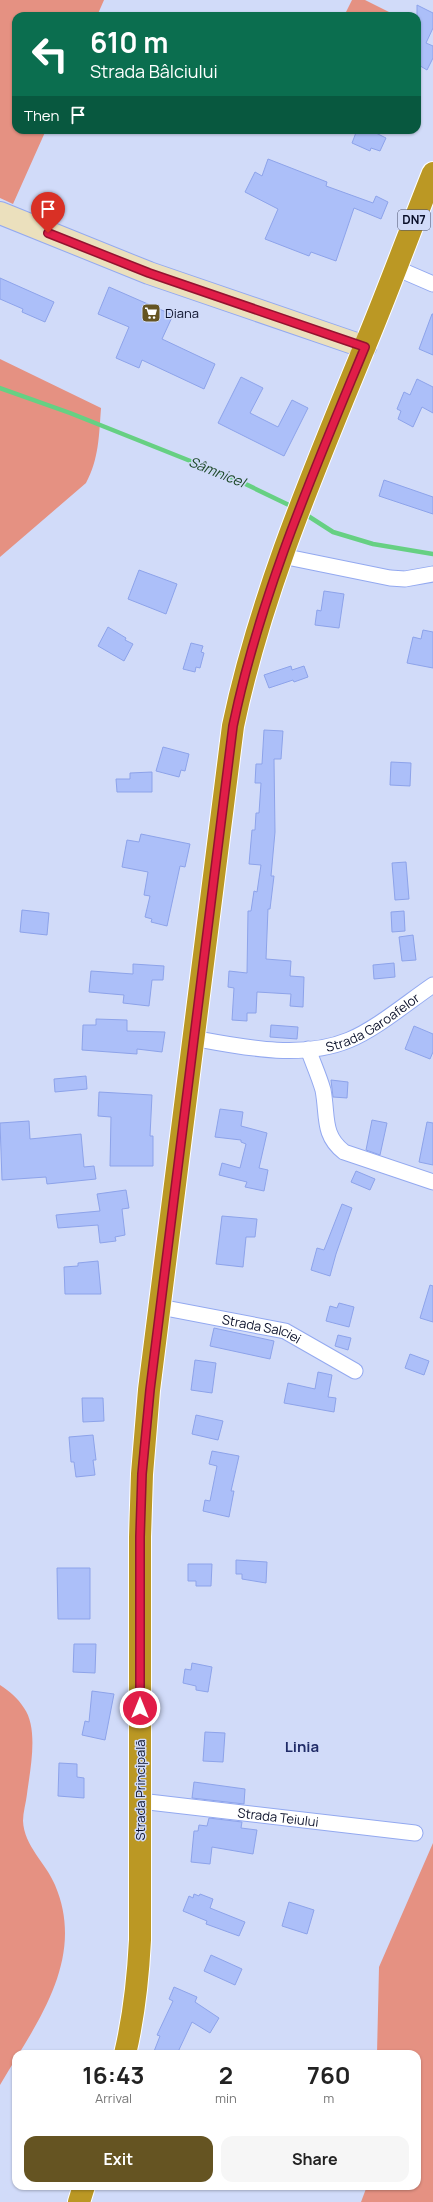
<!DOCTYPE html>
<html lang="en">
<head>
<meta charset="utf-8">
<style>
  :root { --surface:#fff; --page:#f6f6f6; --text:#222; --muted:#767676; --accent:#655422 }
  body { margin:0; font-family:Manrope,sans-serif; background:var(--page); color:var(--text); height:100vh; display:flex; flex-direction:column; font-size:15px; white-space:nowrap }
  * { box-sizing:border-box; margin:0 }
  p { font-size:13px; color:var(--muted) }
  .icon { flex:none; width:22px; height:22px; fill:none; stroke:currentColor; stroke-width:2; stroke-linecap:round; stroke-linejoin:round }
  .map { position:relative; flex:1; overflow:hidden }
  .drawer { position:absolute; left:12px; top:2050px; width:409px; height:140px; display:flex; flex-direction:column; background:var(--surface); border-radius:12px; box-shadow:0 1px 3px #0004 }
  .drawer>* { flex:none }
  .banner { position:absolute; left:12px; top:12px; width:409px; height:122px; border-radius:12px; box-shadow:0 1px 3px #0004; background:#0b6e4f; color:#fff; overflow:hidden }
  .pin { position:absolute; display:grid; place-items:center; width:34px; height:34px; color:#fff; margin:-41px -17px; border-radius:50% 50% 50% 0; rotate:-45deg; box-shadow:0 0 4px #0007 }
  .pin .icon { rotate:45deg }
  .me { position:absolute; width:44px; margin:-22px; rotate:0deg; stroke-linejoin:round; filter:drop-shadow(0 0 3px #0008) }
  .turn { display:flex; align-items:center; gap:14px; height:84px; padding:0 12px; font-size:18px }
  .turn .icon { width:52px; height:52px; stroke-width:2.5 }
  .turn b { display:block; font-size:28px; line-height:34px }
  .then { display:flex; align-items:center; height:38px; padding:0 12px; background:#0003; gap:8px; font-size:15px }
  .eta { display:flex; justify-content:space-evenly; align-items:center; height:68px; text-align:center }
  .eta b { font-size:24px; font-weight:700; line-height:28px }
  .button { display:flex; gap:8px; margin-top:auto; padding:8px 12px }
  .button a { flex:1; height:46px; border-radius:12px; background:var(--accent); color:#fff; font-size:16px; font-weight:700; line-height:46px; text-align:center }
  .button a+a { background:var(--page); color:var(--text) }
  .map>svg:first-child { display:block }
</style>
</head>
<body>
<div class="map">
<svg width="433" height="2202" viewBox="0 0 433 2202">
  <rect width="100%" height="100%" fill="#d1dbf9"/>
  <!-- green -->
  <path fill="#e59182" d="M0,0H104L97,16H16V130H46L13,204L0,198Z
    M352,0H365L397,16H344Z
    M0,359L101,408C99,435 99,459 86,483L0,557Z
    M0,1685C9,1691 18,1698 24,1708C39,1729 30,1770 27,1794C26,1803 23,1812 23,1821C24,1846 46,1863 55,1885C87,1960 35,2025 0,2085Z
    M433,1843V2202H361L367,2186H417V2054H377L379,1967Z"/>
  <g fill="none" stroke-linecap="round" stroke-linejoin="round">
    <!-- stream -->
    <path stroke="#66d083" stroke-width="4.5" d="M0,388L70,413L233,478L293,507
      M305,514L333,532L373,544L433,554"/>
  </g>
  <!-- building -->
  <path fill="#acbff9" stroke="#8da3ea" d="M417,5L433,13V28L426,43L433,46V58L427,70L417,64Z
    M357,130H370L386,138L380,151L371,148L370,151L352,143Z
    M268,159L327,182L326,186L373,203L376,196L388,202L381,219L354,208L336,261L311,252L309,256L265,239L278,209L245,192L255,172L262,176Z
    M0,278L54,302L45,322L22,312L23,309L0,299Z
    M109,287L173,315L162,339L215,364L204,389L142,360L139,368L116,358L129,327L98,314Z
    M432,314H433V355L419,349Z
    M241,377L263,388L250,413L278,427L292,400L308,408L284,456L218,423Z
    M417,379L433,387V413L422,407L413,427L398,419L401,411L397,409L404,392L410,395Z
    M384,480L433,497V514L379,496Z
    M139,570L177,584L166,614L128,599Z
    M324,591L344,594L339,628L315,625L317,610L321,611Z
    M108,627L126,638L125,640L133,644L124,661L98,646Z
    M423,630L433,632V668L407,663L413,637L421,639Z
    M191,643L203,646L201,652L204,653L200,668L196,667L195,672L183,669Z
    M291,666L292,670L304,666L308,677L294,682L293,680L269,688L264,675Z
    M264,730L283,731L281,759H274L275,832L271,876H274L270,909H268L266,959L291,961L290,976L304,977L303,1007L290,1006L291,994L257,992L256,1013H247V1021L232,1020L234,988L228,987L229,971L247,973L248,911H251L254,891L257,892L261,865L249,864L252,830H255L256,813H259L261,783H255L256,764H262Z
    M163,747L189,754L185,771L181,770L179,777L156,771Z
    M391,762L411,763L410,786L390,785Z
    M152,772V792H117L116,779H130V773Z
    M141,834L190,844L185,867L180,866L167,926L151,922L152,919L145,917L150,896L144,895L148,872L122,867L127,840L139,842Z
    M406,862L409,899L395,900L392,863Z
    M22,910L49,913L47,935L20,932Z
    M404,911L405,931L392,932L391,912Z
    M413,935L416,960L402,961L399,937Z
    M394,963L395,977L374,979L373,965Z
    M133,964L164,966L163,980H152L149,1006L123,1003L124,995L89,992L91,971L133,974Z
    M96,1019L127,1020V1031L165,1032L162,1052L137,1049V1054L82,1050L83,1025H96Z
    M271,1025L298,1027L297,1039L270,1037Z
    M414,1026L433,1034V1052L430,1059L405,1049Z
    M86,1076L87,1089L55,1092L54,1079Z
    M331,1080L348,1082L347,1098L333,1097Z
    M99,1092L152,1095L150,1136H153V1166H110L111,1117L98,1116Z
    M220,1109L243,1112L241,1126L267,1133L259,1168L268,1170L264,1191L245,1187L247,1182L219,1175L222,1163L240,1168L246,1144L241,1142V1140L215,1137Z
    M372,1120L387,1123L380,1155L366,1150Z
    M29,1121L30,1139L81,1134L84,1167L94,1166L96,1179L47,1184L46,1177L2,1180L0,1123Z
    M427,1122L433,1123V1165L419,1162Z
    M356,1171L375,1179L370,1190L351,1182Z
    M126,1190L129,1208L122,1209L125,1235L115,1237L116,1241L100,1243L98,1225L58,1228L56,1215L100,1211L97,1194Z
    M342,1204L352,1208L336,1254L330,1276L311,1270L317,1248L324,1250Z
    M222,1216L257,1219L255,1237H246L243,1267L216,1264Z
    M98,1261L101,1294H65L64,1267L78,1266V1263Z
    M430,1285L433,1286V1322L420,1318Z
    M339,1303L354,1307L349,1327L326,1321L330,1306L337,1308Z
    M214,1328L274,1341L270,1359L210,1346Z
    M338,1335L351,1338L348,1350L335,1346Z
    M410,1354L429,1361L424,1375L405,1368Z
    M195,1360L216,1363L212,1393L191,1390Z
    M318,1372L332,1375L328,1397L336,1398L334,1412L284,1403L288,1383L315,1389Z
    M82,1398H103L104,1421L83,1422Z
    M196,1415L223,1421L218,1440L192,1434Z
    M93,1435L96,1460H93L95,1475L76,1477L74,1462H71L69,1437Z
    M212,1451L239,1456L231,1491H234L229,1517L203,1511L205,1500L210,1501L217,1466L209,1464Z
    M236,1560L267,1562L266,1583L242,1579V1574H236Z
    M188,1564H212L211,1586H196V1581H188Z
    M57,1568H90V1619H58Z
    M74,1644H96L95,1673L73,1672Z
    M192,1663L212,1667L208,1692L196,1690V1686L183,1683L185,1669L191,1670Z
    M92,1691L114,1694L105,1740L82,1735L85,1721L89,1722Z
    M205,1732L225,1733L223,1762L203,1761Z
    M59,1763L77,1764V1777L84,1778V1798L58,1796Z
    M194,1782L245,1789L244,1804L192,1798Z
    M209,1818L242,1822L241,1828L257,1830L253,1854L212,1847L210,1864L191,1862L194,1831H198L199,1825L207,1826Z
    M194,1894L199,1896L200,1894L213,1899L210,1908L245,1922L239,1936L206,1924L207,1921L183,1911L189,1896L193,1898Z
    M289,1902L314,1910L307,1934L282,1926Z
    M211,1955L242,1969L235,1985L204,1971Z
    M174,1987L197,1997L195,2002L219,2018L210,2033L192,2022L177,2054H153L160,2036L157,2035L173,2001L169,1999Z"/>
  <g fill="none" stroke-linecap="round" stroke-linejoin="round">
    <!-- street casing -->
    <g stroke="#93a9f0" stroke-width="17">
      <g id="street">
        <path d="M396,268L433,284"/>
        <path d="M282,556L390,578L405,579L433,574"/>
        <path id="s1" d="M193,1038C242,1047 301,1060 349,1040C376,1029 408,1002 433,985"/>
        <path d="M308,1049C313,1063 319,1076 323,1090C328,1116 322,1135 344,1152L433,1182"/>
        <path id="s2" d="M160,1307L285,1331L355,1371"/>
        <path id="s3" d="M140,1801L415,1833"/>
      </g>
    </g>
    <!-- secondary casing -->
    <g stroke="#93a9f0" stroke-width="24">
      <path id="secondary" d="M0,213L149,273L365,347"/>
    </g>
    <!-- highway casing -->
    <g stroke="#fff" stroke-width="24">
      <path id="highway" d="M125,2054C134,2016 138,1979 140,1940V1537L142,1474L149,1390L233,726C260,597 312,475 362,353C387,294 409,233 433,173
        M79,2202L84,2186"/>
    </g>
    <!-- street -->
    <use href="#street" stroke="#fff" stroke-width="15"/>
    <!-- secondary -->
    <use href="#secondary" stroke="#ebe0bd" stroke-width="22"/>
    <!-- highway -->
    <use href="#highway" stroke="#bb9824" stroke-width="22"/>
  </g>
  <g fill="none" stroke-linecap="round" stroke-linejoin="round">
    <!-- route casing -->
    <g stroke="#92132f" stroke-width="10">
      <path id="route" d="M48,233L149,273L365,347C314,471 260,595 233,726L150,1390L142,1474L140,1537V1708"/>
    </g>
    <!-- route -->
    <use href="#route" stroke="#e11d48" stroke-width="7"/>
  </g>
  <!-- icons -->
  <defs>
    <g id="supermarket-square" transform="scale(1)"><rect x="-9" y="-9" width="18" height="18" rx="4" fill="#655422" stroke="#d1dbf9"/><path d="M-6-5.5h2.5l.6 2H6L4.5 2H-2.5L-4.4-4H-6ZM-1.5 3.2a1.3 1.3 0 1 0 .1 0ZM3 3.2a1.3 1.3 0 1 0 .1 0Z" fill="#fff"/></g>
  </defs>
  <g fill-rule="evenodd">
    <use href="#supermarket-square" x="151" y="313"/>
  </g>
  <g text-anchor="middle" stroke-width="3" stroke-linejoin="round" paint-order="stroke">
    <!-- shield labels -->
    <rect fill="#d1dbf9" stroke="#464d68" stroke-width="1" x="398" y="210" width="32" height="20" rx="3"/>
    <g font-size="12" font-weight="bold" fill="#0a102a">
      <text x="414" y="224">DN7</text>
    </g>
    <!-- poi labels -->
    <g font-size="13" fill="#0a102a" stroke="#d1dbf9" text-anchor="start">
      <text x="165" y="318">Diana</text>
    </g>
    <!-- street labels -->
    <g font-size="13" fill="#0a102a" stroke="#d1dbf9">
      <text dy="5" stroke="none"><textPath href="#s1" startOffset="187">Strada Garoafelor</textPath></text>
      <text dy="5" stroke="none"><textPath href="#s2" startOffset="104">Strada Salciei</textPath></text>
      <text transform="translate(140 1790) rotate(-90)" y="5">Strada Principală</text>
      <text dy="5" stroke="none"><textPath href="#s3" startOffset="139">Strada Teiului</textPath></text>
    </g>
    <!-- water labels -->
    <g font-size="14" font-style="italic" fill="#1c4728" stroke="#d1dbf9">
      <text transform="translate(217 472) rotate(22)" y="5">Sâmnicel</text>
    </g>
    <!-- quarter labels -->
    <g font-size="15" font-weight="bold" fill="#202c68" stroke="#d1dbf9">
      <text x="302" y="1752">Linia</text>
    </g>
  </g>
</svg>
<div class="pin" style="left:48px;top:233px;background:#d93025"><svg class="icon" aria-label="arrive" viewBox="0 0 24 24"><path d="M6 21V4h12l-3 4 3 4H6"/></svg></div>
<svg class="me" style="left:140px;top:1708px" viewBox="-20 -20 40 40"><circle r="17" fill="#e11d48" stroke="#fff" stroke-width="3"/><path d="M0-11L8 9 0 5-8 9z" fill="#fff"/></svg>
<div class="banner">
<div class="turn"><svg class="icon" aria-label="left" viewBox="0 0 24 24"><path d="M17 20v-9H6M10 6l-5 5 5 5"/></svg><div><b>610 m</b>Strada Bâlciului</div></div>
<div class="then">Then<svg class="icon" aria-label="arrive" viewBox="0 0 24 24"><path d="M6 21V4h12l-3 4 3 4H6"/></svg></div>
</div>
<section class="drawer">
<div class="eta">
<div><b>16:43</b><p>Arrival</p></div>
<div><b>2</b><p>min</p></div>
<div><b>760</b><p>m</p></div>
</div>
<div class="button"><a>Exit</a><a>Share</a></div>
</section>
</div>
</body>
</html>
